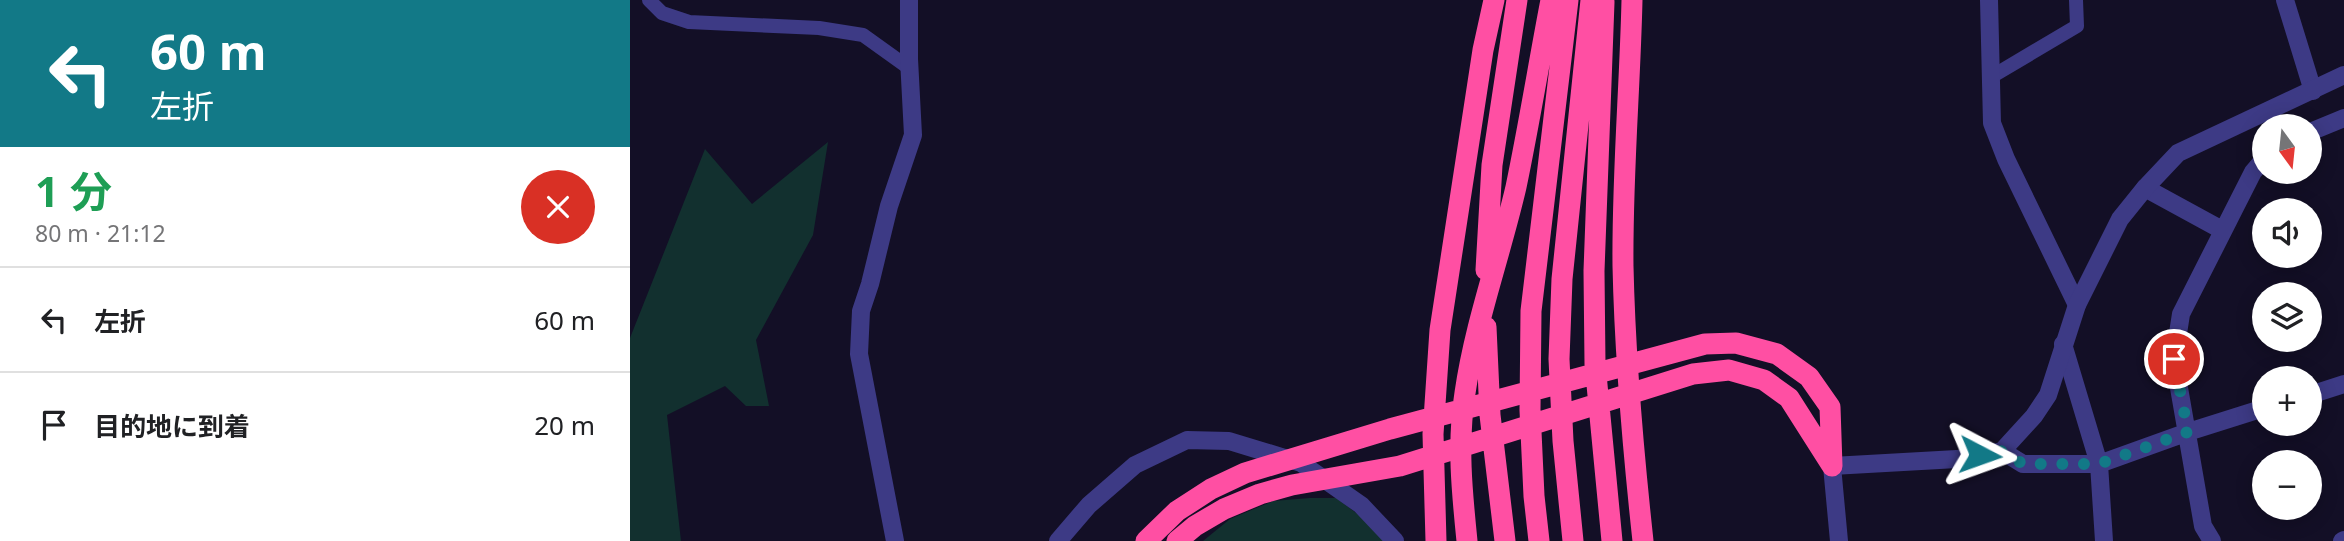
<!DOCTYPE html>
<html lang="ja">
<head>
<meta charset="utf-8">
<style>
  :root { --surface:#fff; --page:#f2f2f2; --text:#202124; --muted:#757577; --line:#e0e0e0 }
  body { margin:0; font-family:"Noto Sans","Noto Sans JP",sans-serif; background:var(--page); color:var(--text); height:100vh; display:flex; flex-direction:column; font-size:26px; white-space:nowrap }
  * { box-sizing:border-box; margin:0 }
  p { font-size:23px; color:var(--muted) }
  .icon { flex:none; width:38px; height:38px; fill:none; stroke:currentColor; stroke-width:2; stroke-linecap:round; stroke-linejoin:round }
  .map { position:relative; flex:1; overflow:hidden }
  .drawer { display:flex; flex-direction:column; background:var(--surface); width:630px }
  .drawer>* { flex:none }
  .hud { background:#127987; color:#fff; overflow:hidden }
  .needle { width:46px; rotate:165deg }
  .buttons { position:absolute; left:1622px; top:114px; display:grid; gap:14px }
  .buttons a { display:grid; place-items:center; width:70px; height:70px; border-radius:50%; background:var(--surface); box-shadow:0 4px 18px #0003; font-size:35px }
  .pin { position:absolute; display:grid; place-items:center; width:60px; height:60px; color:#fff; margin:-30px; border:4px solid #fff; border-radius:50%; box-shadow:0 2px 7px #0007 }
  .me { position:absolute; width:77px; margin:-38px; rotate:94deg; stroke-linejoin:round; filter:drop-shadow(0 0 5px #0008) }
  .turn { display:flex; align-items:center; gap:24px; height:147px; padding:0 35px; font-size:32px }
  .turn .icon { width:91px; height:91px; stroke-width:2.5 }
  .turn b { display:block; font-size:49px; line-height:60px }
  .round { display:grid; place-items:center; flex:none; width:74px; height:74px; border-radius:37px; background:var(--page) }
  .head { display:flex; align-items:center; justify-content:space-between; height:119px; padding:0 35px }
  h1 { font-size:42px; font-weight:700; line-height:52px; color:#1e9e55 }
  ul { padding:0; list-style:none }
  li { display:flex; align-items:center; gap:21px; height:105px; padding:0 35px; border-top:2px solid var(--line) }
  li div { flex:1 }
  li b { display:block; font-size:26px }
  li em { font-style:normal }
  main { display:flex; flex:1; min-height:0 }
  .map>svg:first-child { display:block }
</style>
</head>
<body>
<main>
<section class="drawer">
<div class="hud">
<div class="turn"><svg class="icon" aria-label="left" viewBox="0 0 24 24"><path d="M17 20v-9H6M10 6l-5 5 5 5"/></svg><div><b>60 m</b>左折</div></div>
</div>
<div class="head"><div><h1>1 分</h1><p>80 m · 21:12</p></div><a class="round" style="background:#d93025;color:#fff"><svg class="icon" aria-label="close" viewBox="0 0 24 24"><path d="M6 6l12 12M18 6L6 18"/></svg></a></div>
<ul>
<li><svg class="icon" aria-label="left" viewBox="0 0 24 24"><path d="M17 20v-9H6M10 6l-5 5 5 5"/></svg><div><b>左折</b></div><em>60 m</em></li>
<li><svg class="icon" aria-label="arrive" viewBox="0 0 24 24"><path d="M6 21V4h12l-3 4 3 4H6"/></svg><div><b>目的地に到着</b></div><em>20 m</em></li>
</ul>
</section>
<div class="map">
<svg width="1714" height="541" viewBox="0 0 1714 541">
  <rect width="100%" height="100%" fill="#130f26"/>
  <!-- green -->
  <path fill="#12302f" d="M198,142L183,235L126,340L139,406H116L95,386L37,415L51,541H0V338L75,149L122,204Z
    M680,498H706L741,524L756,541H573L600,519L643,501Z"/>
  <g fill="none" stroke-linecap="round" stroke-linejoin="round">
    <!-- service -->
    <path stroke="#3d3a85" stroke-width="14" d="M19,0L32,13L59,22L189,28L233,35L279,68
      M1361,77L1447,26L1446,0"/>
    <!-- minor -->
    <path stroke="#3d3a85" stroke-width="18" d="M1359,0L1362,123L1376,159L1447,305
      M1655,0L1683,91
      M1680,132L1714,118
      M1515,188L1592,230
      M1433,344L1469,464L1474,541
      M1680,395L1714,384
      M1372,451L1393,464H1469L1558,432L1634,408
      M265,541L229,354L231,311L240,284L259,206L283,135L279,59V0
      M1582,541L1573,526L1544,359L1551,314L1623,172L1634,159
      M1712,541L1714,540"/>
    <!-- tertiary -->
    <path stroke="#3d3a85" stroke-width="18" d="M428,541L459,505L505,465L557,440L599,441L671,463L731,505L765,541
      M1209,541L1202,466L1327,459L1372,451L1404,416L1418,395L1447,305L1490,219L1515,188L1548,153L1714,75"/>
    <!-- motorway -->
    <path stroke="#ff4fa3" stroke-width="21" d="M1002,0C1000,88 992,177 993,266C995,358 1003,449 1013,541
      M974,2L964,271L965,364L982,541
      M856,270L862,165L887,0
      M856,327L860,415L875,541
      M516,541L547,511L581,489L615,473L760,429L1075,344L1106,343L1147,354L1179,377L1200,407L1202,466
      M547,541L565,526L594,509L630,494L662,485L770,466L1063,374L1099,370L1134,380L1159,398L1201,464
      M806,541L803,434L810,330L853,50L864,0
      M837,541C832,492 827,443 835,393C845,323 870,256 886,187C899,125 909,62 921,0
      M909,541L904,496L900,410L901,311L938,0
      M943,541L933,441L929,359L932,279L961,0"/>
  </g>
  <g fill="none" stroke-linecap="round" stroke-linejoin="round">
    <!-- route -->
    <path stroke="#127987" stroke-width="12" stroke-dasharray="0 21.6" d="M1350,455L1372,451L1393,464H1469L1558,432L1544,359"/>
  </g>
</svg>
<div class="buttons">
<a><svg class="needle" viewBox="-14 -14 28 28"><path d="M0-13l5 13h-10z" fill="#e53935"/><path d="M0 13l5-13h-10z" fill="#757577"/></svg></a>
<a><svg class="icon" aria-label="sound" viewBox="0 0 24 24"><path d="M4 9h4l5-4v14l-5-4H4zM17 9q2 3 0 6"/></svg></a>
<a><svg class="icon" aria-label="layers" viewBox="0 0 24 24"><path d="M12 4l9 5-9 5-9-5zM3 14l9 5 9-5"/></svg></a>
<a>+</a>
<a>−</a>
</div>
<div class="pin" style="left:1544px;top:359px;background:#d93025"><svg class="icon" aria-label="arrive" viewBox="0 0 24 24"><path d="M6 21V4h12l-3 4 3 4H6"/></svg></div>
<svg class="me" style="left:1350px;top:455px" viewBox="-20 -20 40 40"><path d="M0-17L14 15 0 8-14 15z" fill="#127987" stroke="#fff" stroke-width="4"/></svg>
</div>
</main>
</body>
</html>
